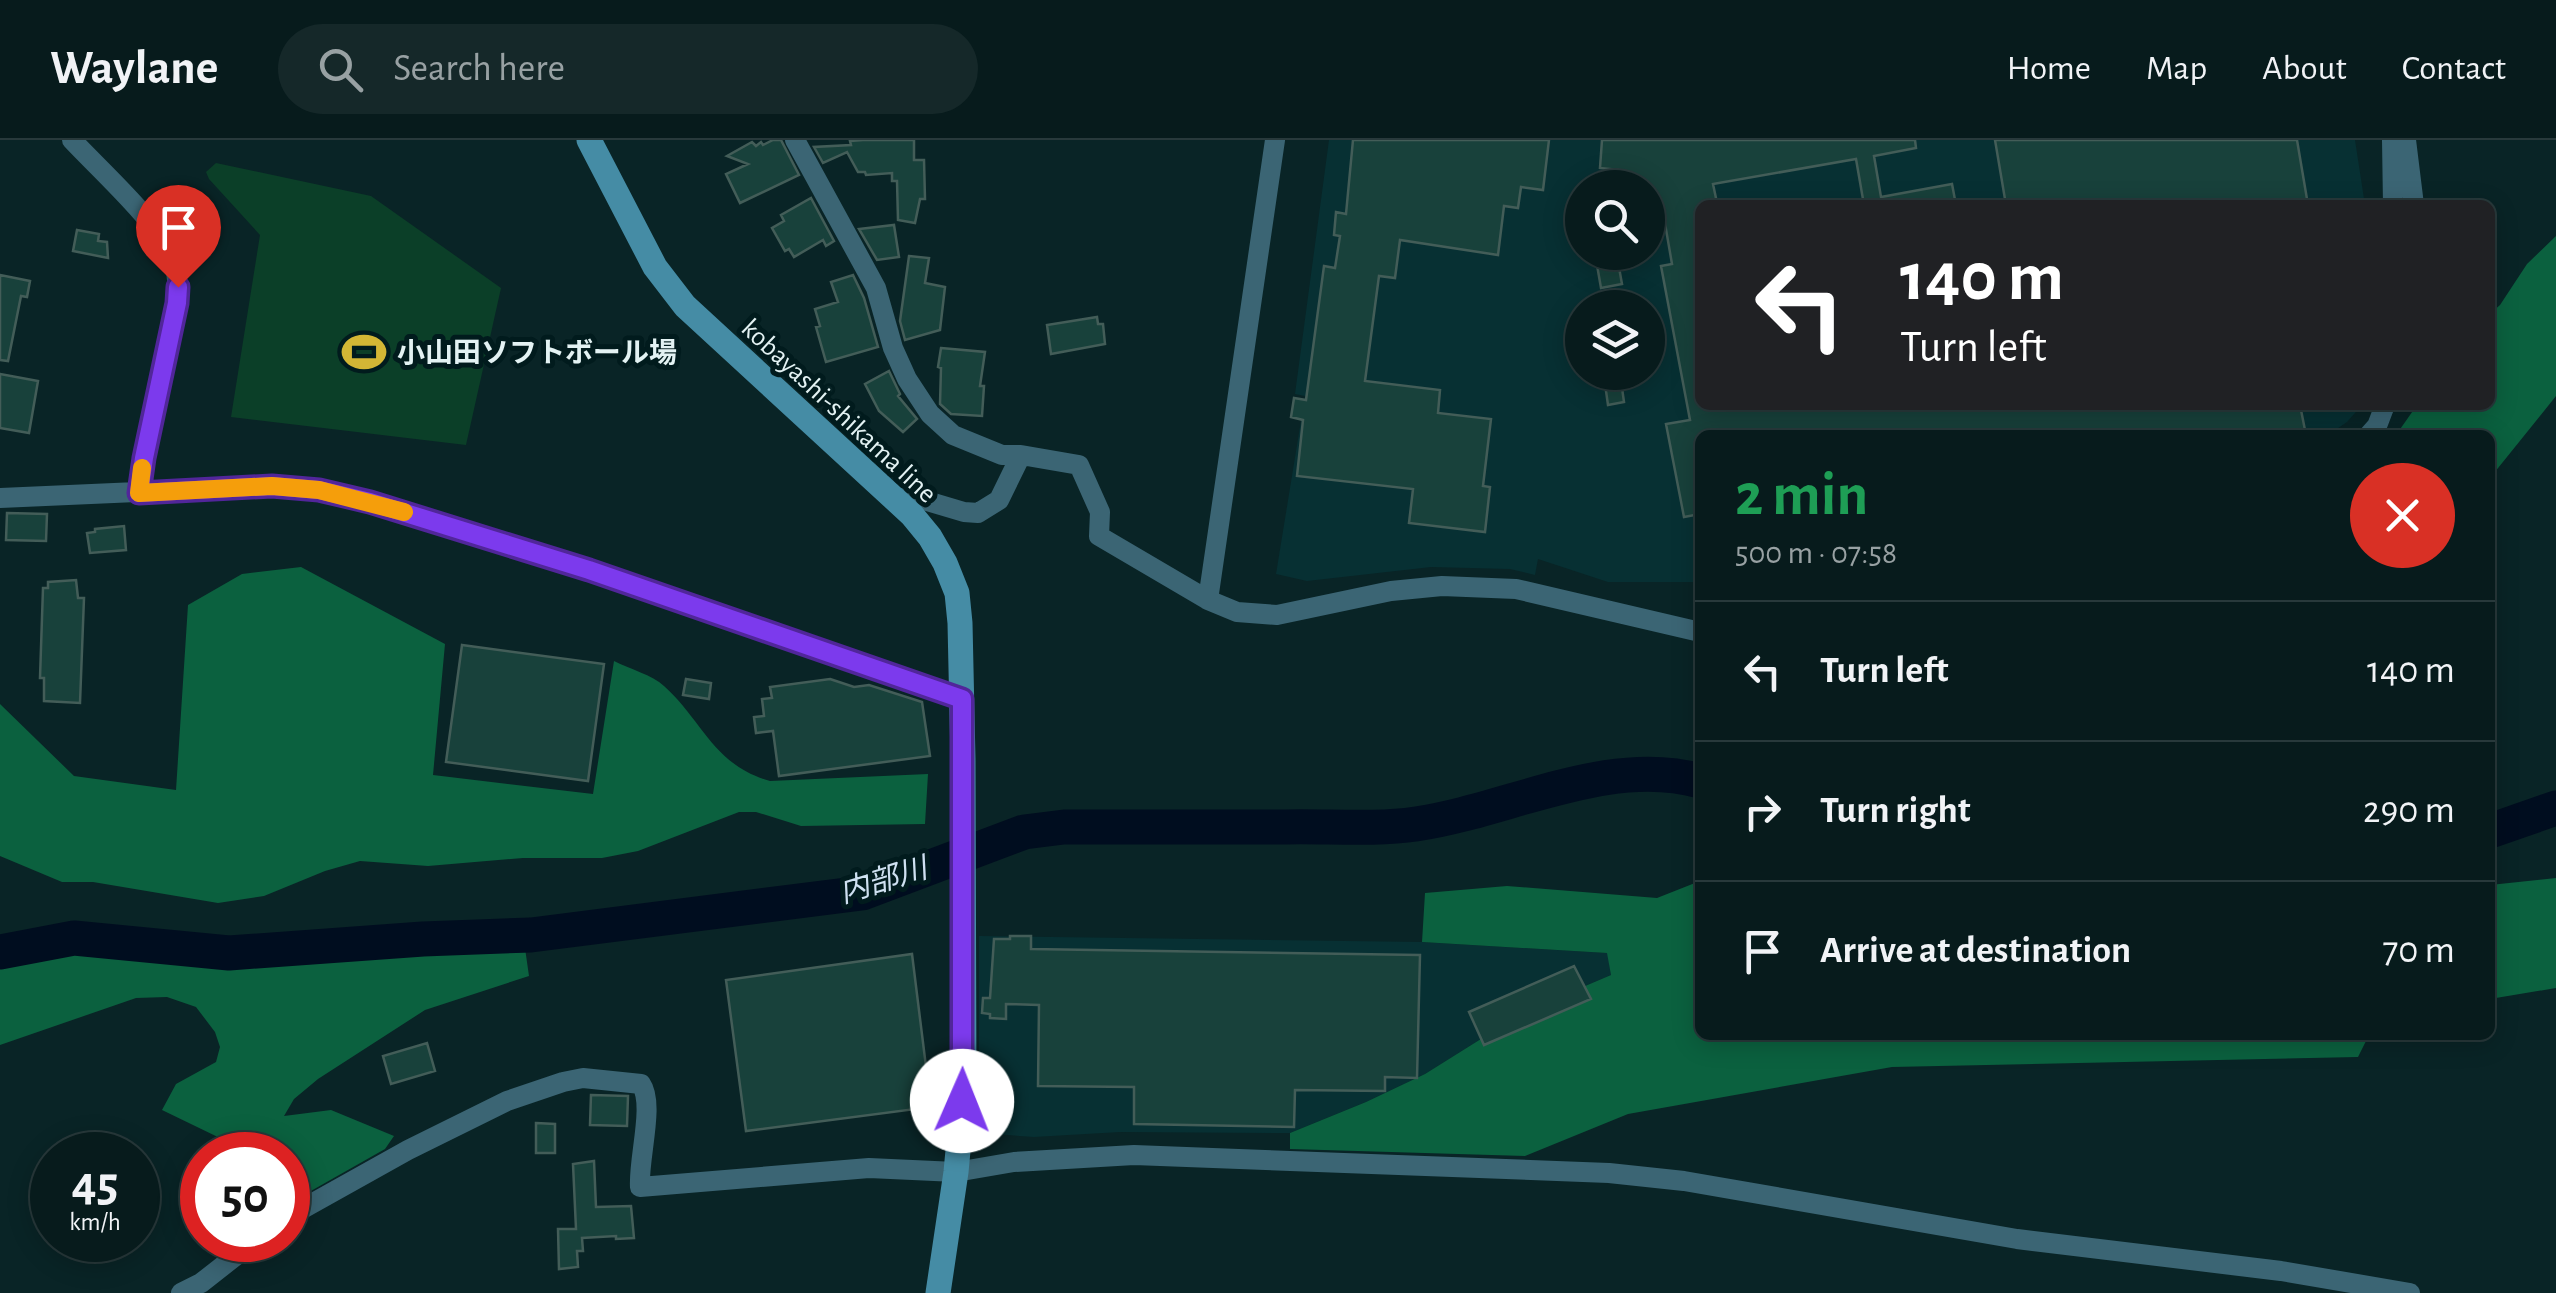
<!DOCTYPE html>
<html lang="en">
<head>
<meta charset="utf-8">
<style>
  :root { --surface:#071b1c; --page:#152829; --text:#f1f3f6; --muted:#98a1a3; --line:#28393b }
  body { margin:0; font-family:"Alegreya Sans","Noto Sans JP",sans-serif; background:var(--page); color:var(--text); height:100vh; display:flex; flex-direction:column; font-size:38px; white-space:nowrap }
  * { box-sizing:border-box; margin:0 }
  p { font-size:32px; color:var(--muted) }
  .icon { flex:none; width:55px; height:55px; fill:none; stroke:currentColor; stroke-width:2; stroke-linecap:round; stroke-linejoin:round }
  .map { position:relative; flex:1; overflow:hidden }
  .details { position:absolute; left:1695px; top:290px; width:800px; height:610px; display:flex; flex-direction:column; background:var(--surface); border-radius:15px; box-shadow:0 5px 25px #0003,0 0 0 2px var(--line) }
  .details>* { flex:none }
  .top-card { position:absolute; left:1695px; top:60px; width:800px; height:210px; border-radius:15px; box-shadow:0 5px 25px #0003,0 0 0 2px var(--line); background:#202124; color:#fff; overflow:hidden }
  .tools { position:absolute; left:1565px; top:30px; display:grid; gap:20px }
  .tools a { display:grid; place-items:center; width:100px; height:100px; border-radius:50%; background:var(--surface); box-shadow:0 5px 25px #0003,0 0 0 2px var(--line); font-size:50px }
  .speed { position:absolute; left:30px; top:992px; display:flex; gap:20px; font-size:50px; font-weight:700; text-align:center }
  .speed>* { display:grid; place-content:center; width:130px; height:130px; border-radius:50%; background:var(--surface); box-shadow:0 5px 25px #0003,0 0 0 2px var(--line); line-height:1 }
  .speed small { font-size:25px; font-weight:400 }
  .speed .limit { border:15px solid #d22; background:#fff; color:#111 }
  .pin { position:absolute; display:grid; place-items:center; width:85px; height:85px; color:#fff; margin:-102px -42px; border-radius:50% 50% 50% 0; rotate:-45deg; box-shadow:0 0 10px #0007 }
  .pin .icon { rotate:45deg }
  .me { position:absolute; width:110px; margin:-55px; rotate:1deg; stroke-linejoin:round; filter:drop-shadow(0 0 8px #0008) }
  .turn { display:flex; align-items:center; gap:35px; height:210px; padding:0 40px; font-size:45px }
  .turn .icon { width:130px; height:130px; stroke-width:2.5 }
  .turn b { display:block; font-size:70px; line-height:85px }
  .round { display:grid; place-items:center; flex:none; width:105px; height:105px; border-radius:52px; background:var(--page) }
  .overview { display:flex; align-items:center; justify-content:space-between; height:170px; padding:0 40px }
  h1 { font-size:60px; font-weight:700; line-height:75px; color:#1e9e55 }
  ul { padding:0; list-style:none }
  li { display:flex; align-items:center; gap:30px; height:140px; padding:0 40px; border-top:2px solid var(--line) }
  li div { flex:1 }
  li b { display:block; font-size:38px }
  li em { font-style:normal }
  header { display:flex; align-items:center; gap:60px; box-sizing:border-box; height:140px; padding:0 50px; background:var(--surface); border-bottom:2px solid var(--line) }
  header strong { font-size:48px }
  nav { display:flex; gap:55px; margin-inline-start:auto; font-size:35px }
  .search { width:700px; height:90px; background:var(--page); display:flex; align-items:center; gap:25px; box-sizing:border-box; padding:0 35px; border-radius:55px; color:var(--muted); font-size:38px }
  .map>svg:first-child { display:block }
</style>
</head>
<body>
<header>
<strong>Waylane</strong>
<div class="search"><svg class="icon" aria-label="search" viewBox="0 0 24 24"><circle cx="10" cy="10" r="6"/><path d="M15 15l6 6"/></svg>Search here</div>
<nav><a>Home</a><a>Map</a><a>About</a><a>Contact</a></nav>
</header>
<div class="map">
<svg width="2556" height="1153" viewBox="0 0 2556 1153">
  <rect width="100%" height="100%" fill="#092426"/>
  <!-- built -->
  <path fill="#073033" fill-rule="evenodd" d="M1329,0H2355L2365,65H1700V265H2362L2347,282L2328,295H1700V442H1608L1538,419L1535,435L1510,429L1431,427L1307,441L1276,434L1305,256L1295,254ZM1582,48H1648V112H1582ZM1582,168H1648V232H1582Z
    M979,796L1422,802L1608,813L1611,835L1524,872L1425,934L1366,962L1290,993L1120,992L1034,997L979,993Z"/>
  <!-- green -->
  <path fill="#0b3f28" d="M216,23L371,56L501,148L466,305L231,277L260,95L209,39L206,32Z"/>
  <!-- forest -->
  <path fill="#0b613f" d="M2556,96V256L2490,338V295H2396L2417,265H2490V174L2500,165L2527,124Z
    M301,427L445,504L433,635L593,654L614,521C630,529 652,535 664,546C703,581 713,625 770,641L928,634L925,684L801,686L756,672H739L638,711L602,718H523L428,726L360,721L325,731L264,756L218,763L93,742H62L0,716V564L74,636L176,650L188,465L242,434Z
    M2556,738V848L2490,859V745Z
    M1700,741V895H2369L2358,917L1892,927L1628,974L1525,1016L1290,1009V993L1366,962L1425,934L1524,872L1611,835L1607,813L1422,802L1425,753L1507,746L1657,758Z
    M523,794L529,836L425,870L318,939L294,959L284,976L331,970L394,996L385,1009L302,1056L288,1039V1015H255L162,970L176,944L216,922L220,907L215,892L196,867L167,857L136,858L0,905V821L78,811L249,812Z"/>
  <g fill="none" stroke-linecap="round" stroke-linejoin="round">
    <!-- river -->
    <path stroke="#000d1f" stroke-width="35" d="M2490,691L2556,668
      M0,812L74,798L229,813L423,799L531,795L862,753L1024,692L1064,687C1138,687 1212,687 1286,687C1328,686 1374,690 1416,684C1507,671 1608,615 1700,641"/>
  </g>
  <!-- building -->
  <path fill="#18413b" stroke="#435d58" stroke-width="2.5" d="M773,0H781L799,35L740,63L726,34L748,24L727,16L752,2L756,6L761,2L763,5Z
    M863,0H914V20H924L925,59H920L915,83L898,80L897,41H892V33L866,35L865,32H858L847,12L823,23L814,7L851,5L850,1Z
    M1353,0H1549L1543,50L1521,47L1518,68L1504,66L1498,115L1400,100L1395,138L1379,136L1365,241L1440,250L1438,273L1491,279L1483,346L1490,347L1485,392L1409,383L1413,349L1297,336L1303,280L1291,277L1294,258L1306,260L1324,126L1335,128L1340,96L1334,95L1336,72L1346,74Z
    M1602,0H1915L1916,8L1874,16L1881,57L1952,44L1956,65H1864L1856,19L1713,44L1717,63L1700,65V265H2300L2305,290L2277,295H1700V374L1684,377L1666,284L1690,280L1661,126L1672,124L1663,72L1648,75V48H1621L1618,30L1600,28Z
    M1995,0H2297L2308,65H2006Z
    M811,58L834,101L826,106L823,100L794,117L789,109L785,111L772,88L784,81L781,75Z
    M894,85L899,117L877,120L859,89Z
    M77,90L99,94L98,101L107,102L108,118L73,111Z
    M909,116L929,118L925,143L945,147L940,190L905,200L900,181Z
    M1618,122L1622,144L1601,148L1597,125Z
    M0,135L30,141L27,157L21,156L8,221L0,220Z
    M853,135L864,158L878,207L826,222L816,187L820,186L815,169L838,162L831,142Z
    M1097,177L1098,184H1103L1105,204L1051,214L1047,185Z
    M941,208L985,212L980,246H984L982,276L951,274L940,264L941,228L938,227Z
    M889,231L900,254L898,256L917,279L903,292L879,271L865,244Z
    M0,234L38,241L29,293L0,288Z
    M1621,241L1624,262L1608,265L1605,244Z
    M7,373L47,374L46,401L6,400Z
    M124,386L126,410L90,413L87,393L95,392V389Z
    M76,440L78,458H84L80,563L44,561V538H40L43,448H48V442Z
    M462,505L604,524L588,641L446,622Z
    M686,539L711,543L709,559L683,555Z
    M830,539L854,547L869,545L922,562L930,616L779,636L773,591L756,593L754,577L764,576L762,559L772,558L770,547Z
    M1010,796H1031V809L1420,815L1417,938L1385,937V951L1295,950L1294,987L1134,984V947L1038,946L1039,865L1006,864V879L990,878V874L982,873L983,858H990L994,799H1010Z
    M912,814L931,967L746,991L726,840Z
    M1574,826L1591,859L1484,905L1469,872Z
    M427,903L435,931L391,944L383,916Z
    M591,955L628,956L627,986L590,985Z
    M536,983L555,984V1013H536Z
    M594,1021L596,1067L631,1066L634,1098L616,1099V1096L582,1098L583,1111H577L578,1127L559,1129L558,1089H576L573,1024Z"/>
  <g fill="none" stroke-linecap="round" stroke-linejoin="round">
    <!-- street -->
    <path stroke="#3b6574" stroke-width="20" d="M72,0C100,30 158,82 172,117C187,155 167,208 159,246C151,282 144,317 139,353
      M795,0L876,148L893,208L907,239L930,274L953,295L1002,315H1021L999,360L978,373L964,372L917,358H894
      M1275,0L1208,460L1237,472L1277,475L1391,451L1442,446L1516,449L1700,492
      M2392,0L2393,65
      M2406,0L2414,65
      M2369,295L2377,286L2385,265
      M1021,315L1079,325L1100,372L1099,396L1208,460
      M0,358L272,346L319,350L370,362L589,430L962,559
      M288,1077L408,1010L507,961L563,942L583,938L641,944C655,964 638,1019 640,1047L869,1028L956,1032L1014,1022L1134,1015L1609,1033L1684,1041L2017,1099L2281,1131L2410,1153
      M181,1153L201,1143L256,1100"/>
    <!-- secondary -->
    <path stroke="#458ca5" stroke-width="25" d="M589,0L655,127L685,166L912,375L930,397L945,423L957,453L960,483L963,620L964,946L956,1032L938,1153"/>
  </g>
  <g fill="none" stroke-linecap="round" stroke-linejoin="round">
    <!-- route casing -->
    <g stroke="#51269a" stroke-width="25">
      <path id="route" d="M178,147L177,163L144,318L139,353L272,346L319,350L370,362L589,430L962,559V961"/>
    </g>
    <!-- route -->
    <use href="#route" stroke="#7c3aed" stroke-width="18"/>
    <!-- slow -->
    <path stroke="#f59e0b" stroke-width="18" d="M142,328L139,353L272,346L319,350L404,372"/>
  </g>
  <!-- icons -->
  <defs>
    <g id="stadium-bare" transform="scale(3.45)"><path d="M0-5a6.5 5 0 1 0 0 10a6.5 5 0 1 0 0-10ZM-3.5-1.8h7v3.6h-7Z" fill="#d3b635" stroke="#011b1d" stroke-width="2.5" paint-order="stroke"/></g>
  </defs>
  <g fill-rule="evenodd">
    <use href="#stadium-bare" x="364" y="212"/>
  </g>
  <g text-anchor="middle" stroke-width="10" stroke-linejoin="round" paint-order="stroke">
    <!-- poi labels -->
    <g font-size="28" font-weight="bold" fill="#e3f2f3" stroke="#011b1d" text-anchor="start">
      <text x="397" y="222">小山田ソフトボール場</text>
    </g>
    <!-- street labels -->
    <g font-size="28" fill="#e3f2f3" stroke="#011b1d">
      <text transform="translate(840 270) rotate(43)" y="10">kobayashi-shikama line</text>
    </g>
    <!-- water labels -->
    <g font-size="30" font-style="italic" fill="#cfe1f1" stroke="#011b1d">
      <text transform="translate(883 740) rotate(-17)" y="10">内部川</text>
    </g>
  </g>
</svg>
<div class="tools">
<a><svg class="icon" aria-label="search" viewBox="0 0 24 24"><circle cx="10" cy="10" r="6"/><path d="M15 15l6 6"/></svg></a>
<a><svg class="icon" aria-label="layers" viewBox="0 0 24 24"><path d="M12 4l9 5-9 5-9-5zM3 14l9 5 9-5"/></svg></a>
</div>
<div class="speed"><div>45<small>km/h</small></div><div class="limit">50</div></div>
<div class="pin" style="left:178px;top:147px;background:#d93025"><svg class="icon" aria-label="arrive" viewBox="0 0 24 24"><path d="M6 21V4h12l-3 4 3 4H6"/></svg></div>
<svg class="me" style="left:962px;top:961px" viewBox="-20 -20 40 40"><circle r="19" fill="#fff"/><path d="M0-13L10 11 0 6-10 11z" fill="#7c3aed"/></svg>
<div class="top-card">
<div class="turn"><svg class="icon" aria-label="left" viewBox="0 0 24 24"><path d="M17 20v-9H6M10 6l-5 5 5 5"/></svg><div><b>140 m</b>Turn left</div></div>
</div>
<section class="details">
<div class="overview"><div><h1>2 min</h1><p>500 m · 07:58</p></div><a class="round" style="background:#d93025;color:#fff"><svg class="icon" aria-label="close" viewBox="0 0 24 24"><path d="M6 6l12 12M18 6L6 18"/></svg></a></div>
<ul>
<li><svg class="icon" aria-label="left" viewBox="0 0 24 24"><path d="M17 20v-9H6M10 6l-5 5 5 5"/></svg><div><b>Turn left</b></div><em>140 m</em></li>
<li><svg class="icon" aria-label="right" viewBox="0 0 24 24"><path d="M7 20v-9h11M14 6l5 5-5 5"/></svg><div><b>Turn right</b></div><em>290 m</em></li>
<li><svg class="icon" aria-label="arrive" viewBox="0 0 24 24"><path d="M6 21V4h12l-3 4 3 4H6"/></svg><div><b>Arrive at destination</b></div><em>70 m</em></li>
</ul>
</section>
</div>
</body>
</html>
